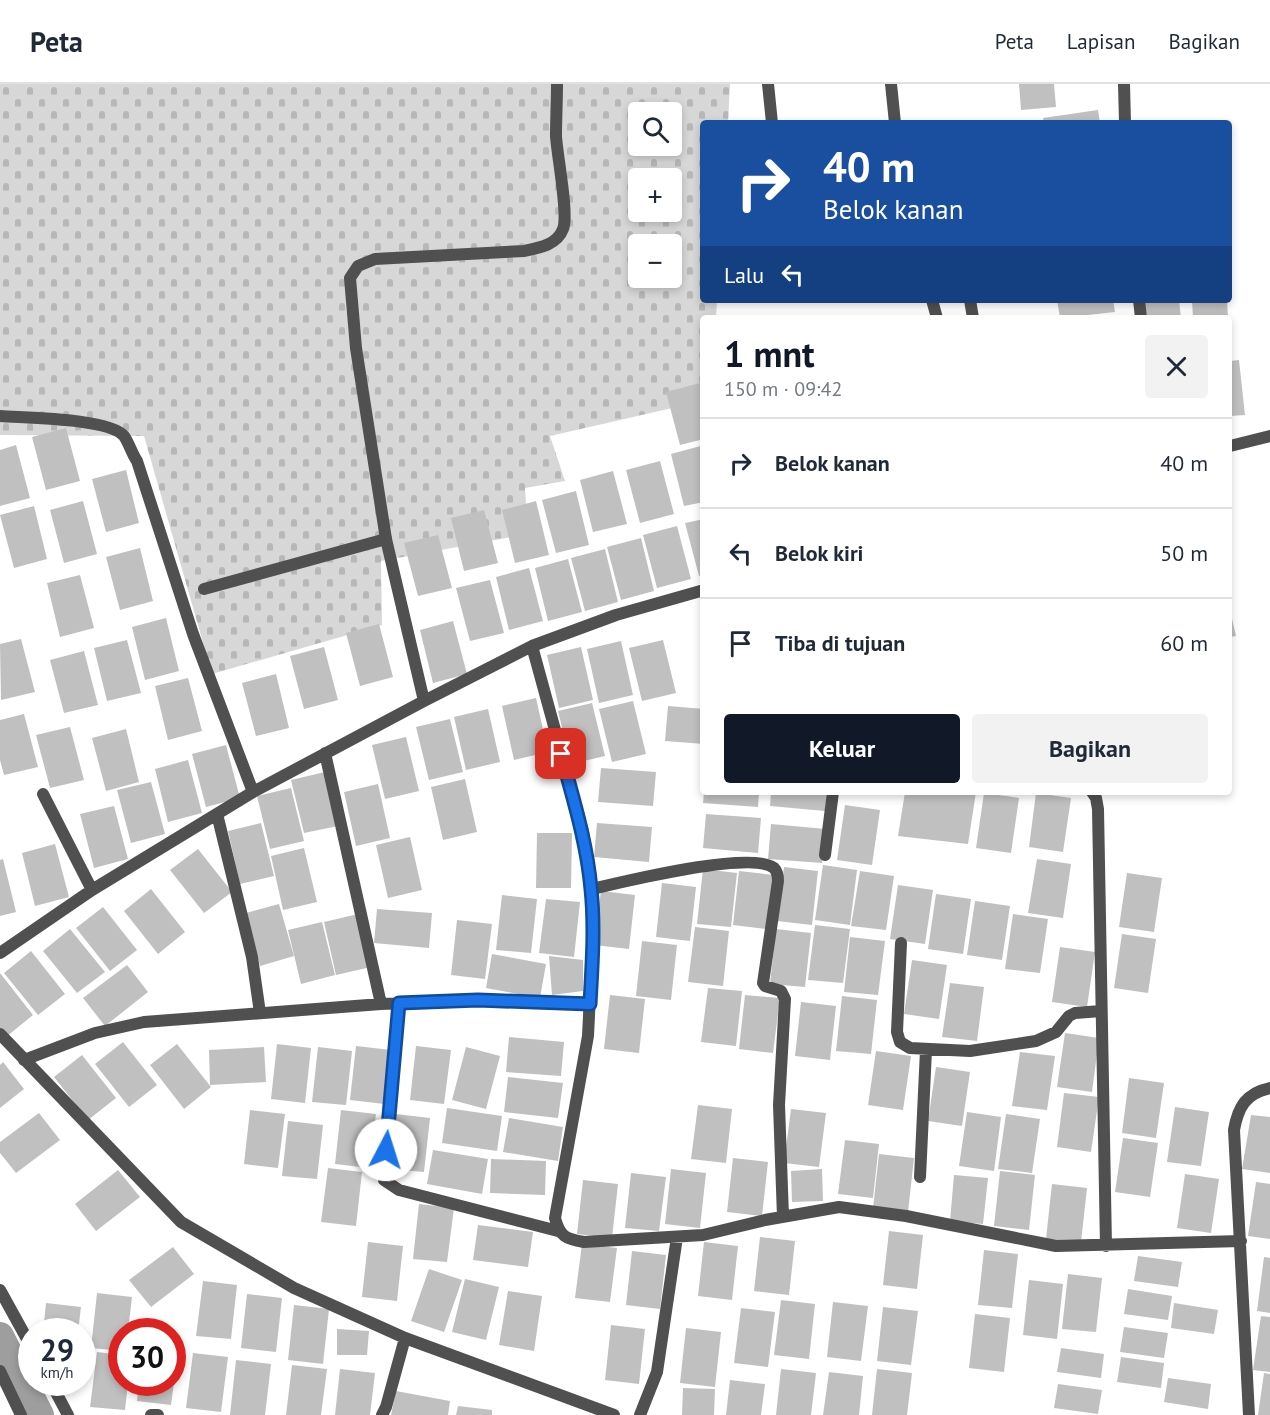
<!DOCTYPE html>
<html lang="id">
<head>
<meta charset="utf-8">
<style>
  :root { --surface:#fff; --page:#f2f2f3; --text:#1f2937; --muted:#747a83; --line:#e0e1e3; --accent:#111827 }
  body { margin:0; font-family:"PT Sans",sans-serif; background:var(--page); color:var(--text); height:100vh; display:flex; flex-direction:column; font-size:22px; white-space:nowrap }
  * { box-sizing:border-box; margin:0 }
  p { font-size:20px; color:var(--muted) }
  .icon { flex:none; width:33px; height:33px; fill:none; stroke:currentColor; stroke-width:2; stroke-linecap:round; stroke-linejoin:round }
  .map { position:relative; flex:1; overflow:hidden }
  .drawer { position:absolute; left:700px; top:231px; width:532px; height:480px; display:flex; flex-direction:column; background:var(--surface); border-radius:6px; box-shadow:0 3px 9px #0003 }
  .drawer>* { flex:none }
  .top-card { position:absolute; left:700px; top:36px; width:532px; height:183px; border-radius:6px; box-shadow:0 3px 9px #0003; background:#1a4fa0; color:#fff; overflow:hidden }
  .buttons { position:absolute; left:628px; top:18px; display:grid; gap:12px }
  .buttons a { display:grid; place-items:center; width:54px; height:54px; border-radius:6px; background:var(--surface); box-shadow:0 3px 9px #0003; font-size:30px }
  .speed { position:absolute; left:18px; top:1234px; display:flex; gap:12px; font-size:30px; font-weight:700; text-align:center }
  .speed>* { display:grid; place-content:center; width:78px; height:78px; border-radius:50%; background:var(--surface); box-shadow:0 3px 9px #0003; line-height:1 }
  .speed small { font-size:15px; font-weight:400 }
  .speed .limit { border:9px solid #d22; background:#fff; color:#111 }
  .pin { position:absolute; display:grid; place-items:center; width:51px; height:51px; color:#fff; margin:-26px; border-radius:12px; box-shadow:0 3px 9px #0006 }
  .me { position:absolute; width:66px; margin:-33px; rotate:5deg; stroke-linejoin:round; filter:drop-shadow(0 0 4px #0008) }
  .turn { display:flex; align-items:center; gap:21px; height:126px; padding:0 24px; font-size:27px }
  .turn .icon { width:78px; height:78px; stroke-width:2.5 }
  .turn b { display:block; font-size:42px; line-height:51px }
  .then { display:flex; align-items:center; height:57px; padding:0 24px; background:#0003; gap:12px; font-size:22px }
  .round { display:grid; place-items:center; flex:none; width:63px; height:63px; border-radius:6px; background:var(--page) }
  .headline { display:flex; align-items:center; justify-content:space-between; height:102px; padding:0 24px }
  h1 { font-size:36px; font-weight:600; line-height:45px; color:var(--accent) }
  .button { display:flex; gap:12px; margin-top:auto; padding:12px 24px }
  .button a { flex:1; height:69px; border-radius:6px; background:var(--accent); color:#fff; font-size:24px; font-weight:600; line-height:69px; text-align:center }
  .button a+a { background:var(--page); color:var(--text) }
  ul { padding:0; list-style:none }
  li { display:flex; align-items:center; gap:18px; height:90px; padding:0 24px; border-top:2px solid var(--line) }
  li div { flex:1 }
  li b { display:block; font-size:22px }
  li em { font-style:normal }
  header { display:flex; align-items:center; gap:36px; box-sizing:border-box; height:84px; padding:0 30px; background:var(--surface); border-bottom:2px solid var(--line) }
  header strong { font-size:28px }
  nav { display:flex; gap:33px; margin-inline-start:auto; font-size:21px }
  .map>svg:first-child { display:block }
</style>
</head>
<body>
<header>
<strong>Peta</strong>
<nav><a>Peta</a><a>Lapisan</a><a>Bagikan</a></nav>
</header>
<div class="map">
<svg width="1270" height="1331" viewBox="0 0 1270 1331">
  <defs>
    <pattern id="cemetery-stones" width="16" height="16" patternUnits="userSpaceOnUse" patternTransform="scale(1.5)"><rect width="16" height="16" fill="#d7d7d7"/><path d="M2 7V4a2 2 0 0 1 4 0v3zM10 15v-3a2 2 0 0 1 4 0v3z" fill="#b7b7b7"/></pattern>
  </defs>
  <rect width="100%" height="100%" fill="#fff"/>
  <!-- cemetery -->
  <path fill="url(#cemetery-stones)" fill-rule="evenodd" d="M0,0H730L728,39H704V216H717L716,234H704L703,317L550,352L565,397L525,404L528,450L381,477L382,541L212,590L144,352L0,351ZM639,28H672V62H639ZM639,94H672V128H639ZM639,160H672V194H639Z"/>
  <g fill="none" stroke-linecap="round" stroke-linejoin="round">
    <!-- canal -->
    <path stroke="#9e9e9e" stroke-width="28" d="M0,1252L40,1331"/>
  </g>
  <!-- building -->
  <path fill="#c0c0c0" d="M1019,0H1054L1056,23L1021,26Z
    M1098,26L1100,39H1044L1043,34Z
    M1057,216H1113L1115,228L1060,234Z
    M1144,216H1179L1181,234H1146Z
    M1192,216H1227L1228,234H1193Z
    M1239,276L1245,331L1230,332V277Z
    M700,299L704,314V355L680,361L666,308Z
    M66,344L80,397L46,406L32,353Z
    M16,361L30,414L0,422V366Z
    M704,361V418L684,422L671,370Z
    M660,377L674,430L640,439L626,386Z
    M126,386L139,439L106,448L92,395Z
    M613,387L627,440L593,448L580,396Z
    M576,407L589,461L556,469L542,416Z
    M83,417L97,470L64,479L50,426Z
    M536,417L549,471L515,479L502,426Z
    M34,422L47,475L14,484L0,431Z
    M484,426L498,479L464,487L451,434Z
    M704,435V491L699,492L685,439Z
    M677,442L691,495L657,504L643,451Z
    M438,451L452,504L418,512L404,459Z
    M641,454L654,507L621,516L607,463Z
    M140,464L153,517L120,526L106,473Z
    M605,465L618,518L585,527L571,474Z
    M568,475L582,528L548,537L535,484Z
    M529,484L543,537L509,546L496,493Z
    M80,491L94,544L60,553L47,499Z
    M490,496L504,549L470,557L456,504Z
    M1230,526L1236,552L1230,553Z
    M166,534L179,587L145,596L132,543Z
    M453,537L467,590L433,599L420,546Z
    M379,540L393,593L360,602L346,549Z
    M21,555L35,608L1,616L0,560Z
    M127,556L141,609L107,617L94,564Z
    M663,556L676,609L642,617L629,564Z
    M621,557L633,611L599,619L587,565Z
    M324,563L338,616L304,625L290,572Z
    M581,563L593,616L559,624L547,571Z
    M84,567L98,621L64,629L50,576Z
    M276,590L289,644L256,652L242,599Z
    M188,594L202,647L168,656L155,602Z
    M536,614L548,668L514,676L502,622Z
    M633,617L646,670L612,678L599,625Z
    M592,619L605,672L571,680L558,627Z
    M668,622L704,625V660L665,657Z
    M488,625L500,678L466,686L454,633Z
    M24,630L38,683L4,691L0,676V636Z
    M450,635L463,688L429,696L416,643Z
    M70,643L84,696L50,704L36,651Z
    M126,645L139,698L106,707L92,654Z
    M406,653L419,707L385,715L372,661Z
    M226,661L240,714L206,723L192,670Z
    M188,676L202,729L168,738L155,685Z
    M601,684L656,688L653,722L598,718Z
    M325,688L338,742L304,749L291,696Z
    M465,695L477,748L443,756L431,703Z
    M151,698L165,750L131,759L117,706Z
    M378,700L390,754L356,762L344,708Z
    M291,704L304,757L270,765L257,712Z
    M704,708H759L758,723L703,719Z
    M771,708H827L825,727L770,722Z
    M905,708H976L968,760L898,752Z
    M984,709L1019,714L1011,769L976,764Z
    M1036,709L1071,714L1063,768L1029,763Z
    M845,721L880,726L872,781L837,776Z
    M114,722L128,775L94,784L80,730Z
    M706,730L761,734L758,769L703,764Z
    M261,739L274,792L240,800L228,747Z
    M597,739L652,743L649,778L594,773Z
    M771,740L826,745L822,779L768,775Z
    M537,749H572L571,804H536Z
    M410,753L422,806L388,814L376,761Z
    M55,760L69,813L35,822L22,769Z
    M304,764L317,818L283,826L271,772Z
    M198,765L232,808L204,829L170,786Z
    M3,775L16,828L0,832V776Z
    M1037,775L1071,780L1063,834L1028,829Z
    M823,781L857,786L850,841L815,836Z
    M784,783L818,787L812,841L777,837Z
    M703,785L737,789L731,843L697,840Z
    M739,787L774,791L767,845L733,841Z
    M860,787L894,792L886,846L851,842Z
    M1127,789L1162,794L1154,848L1119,843Z
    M662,799L696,803L690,857L656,853Z
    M898,801L933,806L925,860L890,855Z
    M151,805L185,848L158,870L124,827Z
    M601,807L635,811L629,865L594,861Z
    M936,810L971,815L963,870L928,865Z
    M502,811L537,815L531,869L496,866Z
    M546,815L580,818L574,873L539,869Z
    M975,817L1010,822L1002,876L967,871Z
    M279,820L294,872L260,882L246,829Z
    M103,823L137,866L110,887L76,844Z
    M377,825L432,829L429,864L374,859Z
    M358,830L371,883L336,891L324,838Z
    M1013,830L1048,835L1040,889L1005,885Z
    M457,836L492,840L485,895L451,891Z
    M322,838L335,891L301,900L288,846Z
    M815,841L850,845L843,899L808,896Z
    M695,843L729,847L723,902L688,898Z
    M70,845L105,888L77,909L43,867Z
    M776,845L811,849L805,903L770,900Z
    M1122,850L1156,855L1148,909L1114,904Z
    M850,853L885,857L878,911L844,908Z
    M642,857L677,861L671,916L636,912Z
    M1060,863L1095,868L1087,923L1052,918Z
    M31,867L65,910L38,931L4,889Z
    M492,870L546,880L540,914L486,904Z
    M549,872L583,876V907L552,911Z
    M912,876L947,881L939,935L904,930Z
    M127,881L148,908L105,942L83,914Z
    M0,889L33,931L6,953L0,945Z
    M950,899L984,903L977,957L942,953Z
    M708,904L742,907L736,962L701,958Z
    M610,911L645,915L639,969L604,965Z
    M745,911L780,914L773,969L739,965Z
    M842,912L877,916L871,970L836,967Z
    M801,918L836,922L830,976L795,972Z
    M1065,949L1099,954L1092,1008L1057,1003Z
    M509,953L564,958L561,992L506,988Z
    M123,958L157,1001L129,1023L95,980Z
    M177,960L211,1003L184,1025L150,981Z
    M277,960L311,964L305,1019L271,1015Z
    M356,962L391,966L384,1020L350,1016Z
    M416,962L451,966L444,1020L410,1016Z
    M264,963L266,998L210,1001L209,966Z
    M318,963L352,967L346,1021L312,1018Z
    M466,963L500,972L486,1025L452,1016Z
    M876,967L911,972L903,1026L868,1021Z
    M1020,968L1055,972L1047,1026L1012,1022Z
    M82,971L116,1014L88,1036L54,993Z
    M3,978L24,1005L0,1024V981Z
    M936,983L970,988L962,1042L928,1037Z
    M508,993L563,999L558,1034L504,1028Z
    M1129,994L1164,999L1156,1054L1122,1049Z
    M1064,1009L1099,1013L1091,1068L1057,1063Z
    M698,1021L732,1025L726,1079L691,1075Z
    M1175,1023L1209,1028L1201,1082L1167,1078Z
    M447,1024L502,1032L497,1067L442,1059Z
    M791,1025L826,1029L819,1083L784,1079Z
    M250,1026L285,1030L278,1084L244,1080Z
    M341,1026L376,1030L369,1084L335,1080Z
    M967,1028L1001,1033L994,1087L959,1082Z
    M39,1029L60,1056L16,1089L0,1069V1058Z
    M396,1030L430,1034L424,1088L390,1085Z
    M1006,1030L1040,1035L1032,1089L998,1085Z
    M1251,1031L1270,1033V1089L1242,1085Z
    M509,1034L563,1043L558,1077L503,1068Z
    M288,1037L323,1041L317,1095L282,1092Z
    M1123,1054L1158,1059L1150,1113L1115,1108Z
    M845,1056L879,1060L873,1114L838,1110Z
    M433,1066L488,1075L482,1110L427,1100Z
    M879,1070L914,1074L908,1128L873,1124Z
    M733,1074L768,1078L762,1132L727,1128Z
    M491,1075L546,1077L545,1111L490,1109Z
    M328,1084L362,1088L356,1142L321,1138Z
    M671,1085L706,1089L700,1144L665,1140Z
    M822,1085L823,1117L792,1118L791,1087Z
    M118,1086L140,1113L96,1147L75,1120Z
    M1000,1087L1035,1091L1029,1146L994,1142Z
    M631,1089L666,1093L659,1147L625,1144Z
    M1185,1090L1219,1095L1211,1149L1177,1144Z
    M954,1091L988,1094L983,1140L950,1137Z
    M583,1096L618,1100L612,1154L577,1150Z
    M1256,1098L1270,1100V1155L1248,1152Z
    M1052,1100L1087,1104L1081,1158L1046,1155Z
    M419,1120L454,1124L447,1178L413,1175Z
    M478,1141L533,1148L528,1183L473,1176Z
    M889,1147L923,1151L917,1205L883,1201Z
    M760,1153L795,1157L789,1211L754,1207Z
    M368,1158L403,1162L397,1217L362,1213Z
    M704,1158L738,1162L732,1216L698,1212Z
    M582,1160L617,1164L610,1218L575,1214Z
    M173,1163L194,1190L151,1223L129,1196Z
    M984,1166L1018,1170L1012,1224L978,1221Z
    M632,1167L666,1171L660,1225L626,1221Z
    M1138,1172L1182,1178L1178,1203L1134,1197Z
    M1264,1173L1270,1174V1229L1257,1227Z
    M429,1185L462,1196L444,1248L411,1237Z
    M1068,1190L1102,1194L1096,1248L1062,1245Z
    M465,1195L499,1203L486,1256L452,1248Z
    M1029,1196L1063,1200L1057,1255L1023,1251Z
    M203,1197L237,1201L231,1255L196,1252Z
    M1128,1205L1172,1212L1168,1236L1124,1230Z
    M508,1207L542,1212L534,1267L499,1261Z
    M97,1209L132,1213L128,1248H122V1267L91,1264Z
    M247,1210L282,1214L276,1268L241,1264Z
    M781,1216L815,1220L809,1275L774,1271Z
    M833,1218L868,1222L861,1277L827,1273Z
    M46,1219L81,1223L78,1248H43Z
    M1174,1219L1218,1226L1214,1250L1171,1244Z
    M294,1221L329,1225L323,1280L288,1276Z
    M883,1223L918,1227L911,1281L877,1277Z
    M741,1224L775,1228L768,1283L734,1279Z
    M975,1230L1010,1234L1004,1288L969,1284Z
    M1261,1232L1270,1233V1288L1253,1286Z
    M611,1241L645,1245L639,1300L605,1296Z
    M1124,1243L1168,1249L1164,1274L1120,1268Z
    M686,1244L721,1248L715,1303L680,1299Z
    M337,1245L369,1247L367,1271H337Z
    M1061,1264L1104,1270L1101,1294L1057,1288Z
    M172,1266L177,1267L174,1298H172Z
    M97,1268L122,1271V1299H128L125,1326L90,1323Z
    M193,1269L228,1273L221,1328L186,1324Z
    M1121,1273L1164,1279L1161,1304L1117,1298Z
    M236,1276L271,1280L265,1331H230Z
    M292,1281L327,1285L321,1331H286Z
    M340,1285L375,1289L370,1331H335Z
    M781,1285L816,1289L811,1331H776Z
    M877,1285L912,1289L907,1331H872Z
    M829,1288L863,1292L859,1331H823Z
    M1264,1289L1270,1290V1331H1258Z
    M1168,1294L1211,1300L1208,1325L1164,1318Z
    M730,1296L765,1300L761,1331H726Z
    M139,1299H174L171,1321L137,1317Z
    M1058,1300L1102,1306L1098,1330L1054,1324Z
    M683,1304L715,1305L714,1331H682Z
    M396,1307L450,1317L448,1331H391Z
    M458,1322L492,1326V1331H456Z"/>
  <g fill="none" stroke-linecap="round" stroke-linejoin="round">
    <!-- service -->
    <path stroke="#505050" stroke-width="12" d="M204,505L386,455"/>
    <!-- minor -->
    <path stroke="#505050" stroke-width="12" d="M768,0L772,39
      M891,0L895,39
      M1124,0L1125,39
      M932,216L937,234
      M970,216L973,234
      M1139,216L1141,234
      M0,332C25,334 109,334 124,352C129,359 132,370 137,377L193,550L253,708
      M1230,362L1270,352
      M532,562L583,748L592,805L593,850L588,952L555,1134C560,1153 566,1155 584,1158L703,1151L765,1136L839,1123L906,1132L1056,1162L1241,1157
      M424,617L386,455L356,264L350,194L358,182L375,175L524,167C539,164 557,161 563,145C569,131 557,71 556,52C556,35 557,17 557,0
      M325,669L381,920
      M1092,708L1096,714L1098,725L1106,1162
      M43,710L92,806
      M217,730L252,873L260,929
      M825,771L833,708
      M592,805C623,798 751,766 774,784C777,787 778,793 778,797L763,899L765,902L781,907L785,915L779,1021L783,1133
      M901,859L897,948L900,958L910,964L970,967L1036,957L1056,948L1069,932L1075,929L1101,927
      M0,869L92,806L253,708L424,617L532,562L616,531L704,506
      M399,919L384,1096L399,1106L558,1147
      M0,950L181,1138L294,1204L405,1254L614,1331
      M24,976L95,949L144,938L381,920L479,916L590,919
      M920,1093L926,966
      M0,1206L32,1264
      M0,1287L21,1331
      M51,1299L68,1331
      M151,1331H158
      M382,1331L386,1323L405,1254
      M640,1331L657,1288L677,1153
      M1249,1331L1234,1046C1238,1023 1246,1009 1270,1004"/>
  </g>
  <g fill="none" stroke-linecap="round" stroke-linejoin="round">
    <!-- route casing -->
    <g stroke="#114b97" stroke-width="15">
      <path id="route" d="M386,1066L399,919L478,916L590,920C592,882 595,843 591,805C587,759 573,714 561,670"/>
    </g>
    <!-- route -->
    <use href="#route" stroke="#1a73e8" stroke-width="10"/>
  </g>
</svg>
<div class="buttons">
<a><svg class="icon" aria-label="search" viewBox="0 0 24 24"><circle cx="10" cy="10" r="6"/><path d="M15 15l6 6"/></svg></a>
<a>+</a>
<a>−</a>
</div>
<div class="speed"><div>29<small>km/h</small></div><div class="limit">30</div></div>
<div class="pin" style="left:561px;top:670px;background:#d93025"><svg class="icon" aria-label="arrive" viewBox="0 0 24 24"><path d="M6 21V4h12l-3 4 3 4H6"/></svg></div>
<svg class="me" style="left:386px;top:1066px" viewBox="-20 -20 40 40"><circle r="19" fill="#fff"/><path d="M0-13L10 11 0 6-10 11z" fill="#1a73e8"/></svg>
<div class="top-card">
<div class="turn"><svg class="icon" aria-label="right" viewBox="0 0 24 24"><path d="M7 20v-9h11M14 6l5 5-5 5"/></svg><div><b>40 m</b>Belok kanan</div></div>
<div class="then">Lalu<svg class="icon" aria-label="left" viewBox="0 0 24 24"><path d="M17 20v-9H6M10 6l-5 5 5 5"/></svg></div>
</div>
<section class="drawer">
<div class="headline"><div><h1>1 mnt</h1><p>150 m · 09:42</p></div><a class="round"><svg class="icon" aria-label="close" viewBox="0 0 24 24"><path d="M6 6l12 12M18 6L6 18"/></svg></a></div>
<ul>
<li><svg class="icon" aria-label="right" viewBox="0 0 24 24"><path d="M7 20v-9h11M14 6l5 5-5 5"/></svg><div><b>Belok kanan</b></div><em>40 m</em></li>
<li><svg class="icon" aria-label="left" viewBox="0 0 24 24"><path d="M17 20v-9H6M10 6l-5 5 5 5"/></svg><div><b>Belok kiri</b></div><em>50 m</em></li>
<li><svg class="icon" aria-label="arrive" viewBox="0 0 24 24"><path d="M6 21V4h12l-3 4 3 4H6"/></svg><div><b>Tiba di tujuan</b></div><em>60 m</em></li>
</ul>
<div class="button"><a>Keluar</a><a>Bagikan</a></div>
</section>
</div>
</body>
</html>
